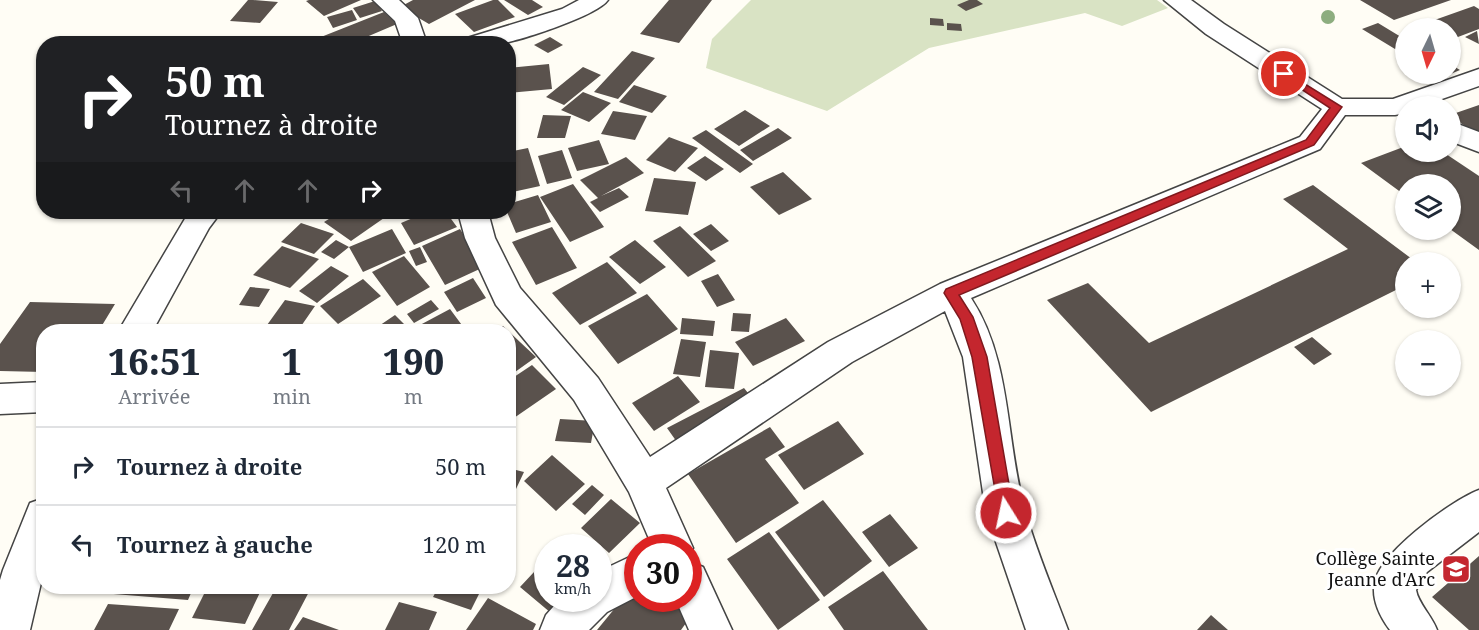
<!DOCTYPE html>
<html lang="fr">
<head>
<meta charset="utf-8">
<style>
  :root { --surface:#fff; --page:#f2f2f3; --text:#1f2937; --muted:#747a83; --line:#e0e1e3 }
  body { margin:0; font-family:"Noto Serif",serif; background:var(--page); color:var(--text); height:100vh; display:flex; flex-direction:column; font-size:22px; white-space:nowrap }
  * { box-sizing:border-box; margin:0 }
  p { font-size:20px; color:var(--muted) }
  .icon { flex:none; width:33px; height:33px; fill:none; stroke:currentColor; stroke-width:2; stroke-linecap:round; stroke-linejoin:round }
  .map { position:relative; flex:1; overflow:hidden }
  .details { position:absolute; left:36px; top:324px; width:480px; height:270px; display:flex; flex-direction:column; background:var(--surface); border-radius:24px; box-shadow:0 2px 4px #0004 }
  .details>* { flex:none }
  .guide { position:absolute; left:36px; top:36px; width:480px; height:183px; border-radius:24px; box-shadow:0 2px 4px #0004; background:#202124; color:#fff; overflow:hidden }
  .needle { width:39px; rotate:185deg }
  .fabs { position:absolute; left:1395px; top:18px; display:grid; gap:12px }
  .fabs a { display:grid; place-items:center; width:66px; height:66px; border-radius:50%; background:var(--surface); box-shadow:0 2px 4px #0004; font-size:30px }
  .speed { position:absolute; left:534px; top:534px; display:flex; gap:12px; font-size:30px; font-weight:700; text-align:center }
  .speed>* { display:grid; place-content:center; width:78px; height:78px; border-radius:50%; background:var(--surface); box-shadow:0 2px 4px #0004; line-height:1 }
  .speed small { font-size:15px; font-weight:400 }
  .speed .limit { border:9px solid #d22; background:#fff; color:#111 }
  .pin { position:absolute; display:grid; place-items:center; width:51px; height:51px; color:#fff; margin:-26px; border:3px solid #fff; border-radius:50%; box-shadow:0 2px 6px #0007 }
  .me { position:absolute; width:66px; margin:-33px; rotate:350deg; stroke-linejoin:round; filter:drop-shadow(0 0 4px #0008) }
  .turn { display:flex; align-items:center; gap:21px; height:126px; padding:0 30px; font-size:27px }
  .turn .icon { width:78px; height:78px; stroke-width:2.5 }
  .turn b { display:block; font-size:42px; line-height:51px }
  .lanes { display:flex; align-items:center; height:57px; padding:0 30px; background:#0003; justify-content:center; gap:30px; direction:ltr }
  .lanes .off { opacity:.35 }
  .eta { display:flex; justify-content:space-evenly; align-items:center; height:102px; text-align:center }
  .eta b { font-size:36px; font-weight:800; line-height:42px }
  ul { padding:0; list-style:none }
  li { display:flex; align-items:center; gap:18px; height:78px; padding:0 30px; border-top:2px solid var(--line) }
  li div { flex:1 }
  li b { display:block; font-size:22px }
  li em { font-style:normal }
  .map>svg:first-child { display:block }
</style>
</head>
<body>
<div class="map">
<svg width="1479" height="630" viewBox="0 0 1479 630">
  <rect width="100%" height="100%" fill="#fffdf5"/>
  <!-- cemetery -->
  <path fill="#d9e3c4" d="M751,0H1157L1168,8L1122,26L1085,13L929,48L827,111L706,68L712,39Z"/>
  <!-- building -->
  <path fill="#5a524d" d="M248,0H253L278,2L260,23L230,21Z
    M309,0H361L324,16L306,1Z
    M413,0H475L429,24L400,7Z
    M493,0H498L515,17L474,32L455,14Z
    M504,0H532L543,7L528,15Z
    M669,0H712L679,43L640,34Z
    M969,0H977L983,4L966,11L957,5Z
    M1360,0H1451L1394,20Z
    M375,1L382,11L360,18L353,8Z
    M1474,6L1479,9V29L1450,40V28H1412Z
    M352,10L357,20L333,28L327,17Z
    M384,12L397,24L350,44H328L321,37Z
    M930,18L943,19L944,26L930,25Z
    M947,23L961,24L962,31L947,30Z
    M1378,23L1406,40V45L1395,49L1362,29Z
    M1477,31L1479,44L1465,37Z
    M550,37L563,45L548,53L534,45Z
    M632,51L655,58L618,99L594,92Z
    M549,64L552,89L508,93V68Z
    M1450,64L1460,70L1441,78L1432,74H1450Z
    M583,67L601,75L564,105L546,97Z
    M634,85L667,96L652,113L619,102Z
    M583,92L611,103L589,122L561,110Z
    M1479,105V135L1450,116V115Z
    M745,110L770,126L739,146L714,129Z
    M613,111L647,116L635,140L601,134Z
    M543,115L571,116L565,138H537Z
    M778,128L792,138L753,161L740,150Z
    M706,130L753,164L740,173L692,138Z
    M669,137L698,148L675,172L646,160Z
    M599,140L609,164L577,171L568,148Z
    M1406,146V152H1443L1479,176V250L1450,229V184H1406V196L1361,163Z
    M528,148L540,186L508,193V152Z
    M562,150L572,178L547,184L538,156Z
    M705,156L724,169L706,181L687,168Z
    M626,157L644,173L601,196L619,188L629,197L600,212L590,202L598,198L580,180Z
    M783,172L812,199L779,215L750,187Z
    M654,178L696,182L688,215L645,211Z
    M573,184L604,227L570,242L540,197Z
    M1313,185L1416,262H1406V285L1151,412L1047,300L1088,283L1149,343L1348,249L1283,199Z
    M538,195L551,222L516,233L507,212H508V204Z
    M340,212H375L384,218L351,241L324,222Z
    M427,212H446L457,227L414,245L401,223Z
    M301,223L334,234L314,254L281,242Z
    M711,224L729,241L711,251L693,234Z
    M680,226L716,261L688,277L653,241Z
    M552,227L577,268L536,285L512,242Z
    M392,229L406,253L363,272L349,247Z
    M460,229L484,267L445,285L422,246Z
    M336,240L349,247L334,259L321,252Z
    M635,240L666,267L640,284L609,257Z
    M282,246L319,259L290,288L253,275Z
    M420,247L427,262L416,266L409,251Z
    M404,256L430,287L397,306L372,272Z
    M607,262L637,293L580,325L552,293Z
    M331,266L349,276L317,303L299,291Z
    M718,274L735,300L717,307L701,281Z
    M473,278L486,298L457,312L444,292Z
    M363,279L381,296L338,324L320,306Z
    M250,287L270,289L259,307L239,305Z
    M647,294L678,329L618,364L588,326Z
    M285,300L315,306L297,332H262Z
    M431,300L439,309L414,323L407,314Z
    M30,302L115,304L98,332H44V372L0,371V344Z
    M450,309L467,332H424L420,325Z
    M733,313L751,314L749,332L731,331Z
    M395,315L412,332H370Z
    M682,318L715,321L713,336L680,334Z
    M786,318L805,341L753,366L735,342Z
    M503,326L536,357L508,377V332H494Z
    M1312,337L1332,354L1314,365L1294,347Z
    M681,339L706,342L700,377L673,374Z
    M710,350L739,353L734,389L705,387Z
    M532,365L556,389L511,420L508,417V381Z
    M678,376L700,402L654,431L632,403Z
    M744,388L756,403L679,445L667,428Z
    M560,419L595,421L591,443L555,441Z
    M838,421L864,454L804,490L778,455Z
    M770,427L785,447L765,459L799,503L736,543L688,474Z
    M552,455L585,484L556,511L524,481Z
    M508,468L524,472L508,506Z
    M592,485L604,495L585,515L572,504Z
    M611,499L640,523L609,553L581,528Z
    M823,500L872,561L824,597L775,532Z
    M890,514L918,548L889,567L862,532Z
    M769,532L820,600L778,630L727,559Z
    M567,536L583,548H556Z
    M1479,556V630H1469L1432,597Z
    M548,557V598H564L551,613L520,587Z
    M883,571L928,630H844L828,607Z
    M638,580V598H668L691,616L681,630H597Z
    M104,586H194L188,600L101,593Z
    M208,586H263L245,624L192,618Z
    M277,586L311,588L289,630H252Z
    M439,586H483L471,610L433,597Z
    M488,598L536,624L533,630H466Z
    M399,602L437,612L429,630H385Z
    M108,604L179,609L169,630H94Z
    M1211,615L1228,630H1197Z
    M303,617L339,630H294Z"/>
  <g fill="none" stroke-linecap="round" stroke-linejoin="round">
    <!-- minor casing -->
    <g stroke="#444" stroke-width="3">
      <path id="minor" d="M373,0H399L418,18L427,44H403L395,21Z
        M1164,0H1191L1224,24L1342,99H1393L1479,69V86L1422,106H1406V113L1395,115H1345L1320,149L971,298C1013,362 1005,443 1026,514C1037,553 1054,592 1068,630H1026L986,513L963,357L945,311L852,362L666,488L693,548L688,559V548H653L629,492L574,400L496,305L465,238L458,212H488L495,238L520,288L598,378L650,457L828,342L940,284L1300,137L1322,109L1206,34Z
        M1450,121L1479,132V152L1450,141Z
        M44,382V412L0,414V384Z
        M1479,490V532L1427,572L1416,590C1418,603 1432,616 1437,630H1390C1381,618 1373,603 1374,587C1374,556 1452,500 1479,490Z
        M638,553V596L607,612L589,630H540L546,615L561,598H598V572Z
        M688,561L703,567L732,630H689L675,598H688Z"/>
    </g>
    <!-- tertiary casing -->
    <g stroke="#444" stroke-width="3">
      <path id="tertiary" d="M579,0H608C597,16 519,41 499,44C487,45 473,44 461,44L464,39L562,9Z
        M189,212H221L209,228L152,332H118Z
        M44,498V570L30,630H0V580L3,570L30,503Z"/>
    </g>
    <!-- minor -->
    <use href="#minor" fill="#fff" fill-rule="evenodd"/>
    <!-- tertiary -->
    <use href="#tertiary" fill="#fff" fill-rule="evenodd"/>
  </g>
  <!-- trees -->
  <circle fill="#8dad7f" cx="1328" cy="17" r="7"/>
  <!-- route -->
  <path fill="#c4262e" stroke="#7f191e" stroke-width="1.5" d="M1284,71L1342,107L1314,145L959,295L973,317L987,357L1014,513L1012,519L1006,521L1000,519L972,357L960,319L944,293L946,289L1306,140L1330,108L1281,76L1279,74Z"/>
  <!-- icons -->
  <defs>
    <g id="school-square" transform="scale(1.5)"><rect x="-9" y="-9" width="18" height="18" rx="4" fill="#c4262e" stroke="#fff"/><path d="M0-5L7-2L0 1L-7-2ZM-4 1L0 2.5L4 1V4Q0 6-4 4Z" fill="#fff"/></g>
  </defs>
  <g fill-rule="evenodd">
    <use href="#school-square" x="1456" y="569"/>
  </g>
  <g text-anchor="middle" stroke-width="6" stroke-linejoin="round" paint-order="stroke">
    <!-- near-poi labels -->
    <g font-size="18" fill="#111" stroke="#fff" text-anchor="end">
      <text x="1435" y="565">Collège Sainte<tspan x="1435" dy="21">Jeanne d'Arc</tspan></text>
    </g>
  </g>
</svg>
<div class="fabs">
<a><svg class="needle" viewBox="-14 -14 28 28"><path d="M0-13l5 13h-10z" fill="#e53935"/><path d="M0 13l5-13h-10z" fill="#747a83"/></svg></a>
<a><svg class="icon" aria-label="sound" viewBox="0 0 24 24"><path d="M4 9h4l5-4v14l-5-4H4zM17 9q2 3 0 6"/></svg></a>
<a><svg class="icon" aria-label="layers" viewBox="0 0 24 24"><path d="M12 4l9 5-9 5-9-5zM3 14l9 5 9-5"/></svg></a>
<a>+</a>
<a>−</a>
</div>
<div class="speed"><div>28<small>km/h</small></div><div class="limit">30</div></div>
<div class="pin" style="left:1284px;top:74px;background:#d93025"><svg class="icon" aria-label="arrive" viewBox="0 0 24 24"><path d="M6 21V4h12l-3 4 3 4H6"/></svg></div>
<svg class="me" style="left:1006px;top:513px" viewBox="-20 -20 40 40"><circle r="17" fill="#c4262e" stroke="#fff" stroke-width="3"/><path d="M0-11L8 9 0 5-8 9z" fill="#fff"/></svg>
<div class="guide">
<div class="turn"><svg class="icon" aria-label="right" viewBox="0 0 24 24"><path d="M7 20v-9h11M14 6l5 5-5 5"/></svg><div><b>50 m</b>Tournez à droite</div></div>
<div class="lanes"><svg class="icon off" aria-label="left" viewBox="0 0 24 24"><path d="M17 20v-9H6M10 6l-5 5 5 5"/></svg><svg class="icon off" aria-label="ahead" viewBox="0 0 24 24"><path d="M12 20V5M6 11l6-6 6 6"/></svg><svg class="icon off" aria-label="ahead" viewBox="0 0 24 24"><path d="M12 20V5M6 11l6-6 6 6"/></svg><svg class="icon" aria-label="right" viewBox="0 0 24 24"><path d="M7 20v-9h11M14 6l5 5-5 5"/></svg></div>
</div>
<section class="details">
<div class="eta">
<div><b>16:51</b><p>Arrivée</p></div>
<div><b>1</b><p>min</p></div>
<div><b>190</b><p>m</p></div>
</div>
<ul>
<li><svg class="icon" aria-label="right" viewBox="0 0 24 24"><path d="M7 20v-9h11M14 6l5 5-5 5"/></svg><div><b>Tournez à droite</b></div><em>50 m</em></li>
<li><svg class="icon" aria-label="left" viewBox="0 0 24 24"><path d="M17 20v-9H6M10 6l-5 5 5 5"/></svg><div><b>Tournez à gauche</b></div><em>120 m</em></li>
</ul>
</section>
</div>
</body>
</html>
